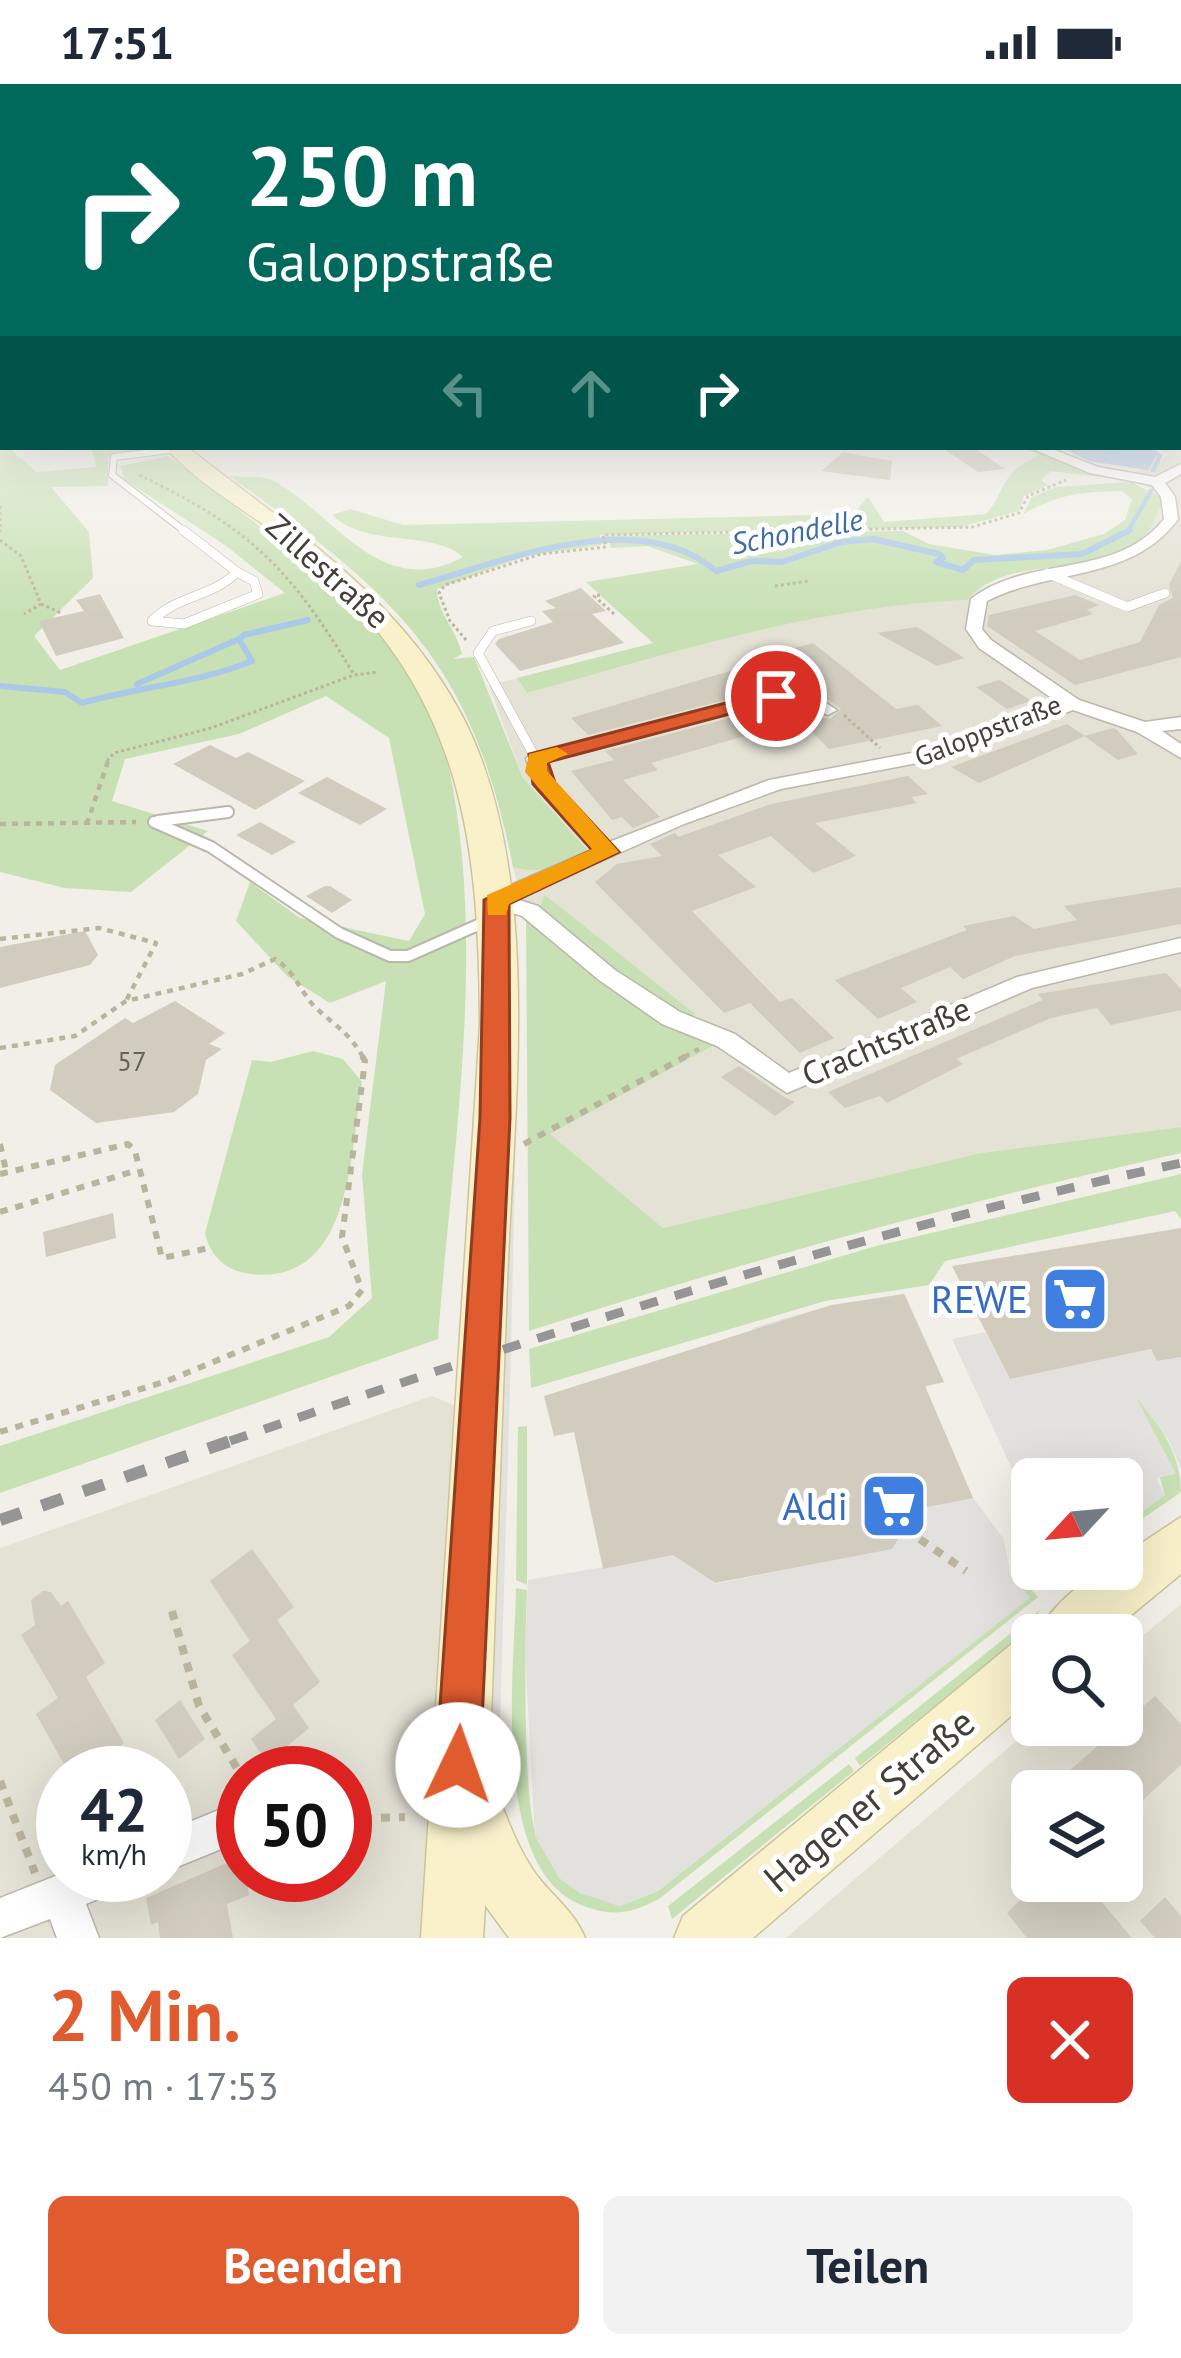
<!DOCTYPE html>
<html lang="de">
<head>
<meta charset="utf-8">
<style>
  :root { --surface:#fff; --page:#f2f2f3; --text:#1f2937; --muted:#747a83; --accent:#e05c2f }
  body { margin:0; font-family:"PT Sans",sans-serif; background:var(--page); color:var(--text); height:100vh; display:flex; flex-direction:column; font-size:45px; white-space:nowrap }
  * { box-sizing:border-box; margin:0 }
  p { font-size:39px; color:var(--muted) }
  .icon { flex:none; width:66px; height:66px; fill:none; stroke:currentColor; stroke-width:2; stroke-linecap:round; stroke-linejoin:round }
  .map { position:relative; height:1854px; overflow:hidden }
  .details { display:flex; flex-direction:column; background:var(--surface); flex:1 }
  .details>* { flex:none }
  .hud { position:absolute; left:0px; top:0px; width:1182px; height:366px; box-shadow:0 12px 48px #0002; background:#00695c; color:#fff; overflow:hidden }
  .needle { width:78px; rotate:244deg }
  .tools { position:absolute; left:1011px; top:1374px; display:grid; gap:24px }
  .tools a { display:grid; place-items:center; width:132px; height:132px; border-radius:18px; background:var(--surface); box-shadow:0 12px 48px #0002; font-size:60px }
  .speed { position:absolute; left:36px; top:1662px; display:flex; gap:24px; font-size:60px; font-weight:700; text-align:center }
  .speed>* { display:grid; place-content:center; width:156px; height:156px; border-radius:50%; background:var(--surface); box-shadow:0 12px 48px #0002; line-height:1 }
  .speed small { font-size:30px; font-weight:400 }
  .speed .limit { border:18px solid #d22; background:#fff; color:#111 }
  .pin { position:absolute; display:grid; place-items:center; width:102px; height:102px; color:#fff; margin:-51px; border:6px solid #fff; border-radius:50%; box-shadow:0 3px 12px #0007 }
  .me { position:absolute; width:132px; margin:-66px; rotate:3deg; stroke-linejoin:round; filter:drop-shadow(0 0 9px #0008) }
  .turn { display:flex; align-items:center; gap:42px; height:252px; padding:0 48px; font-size:54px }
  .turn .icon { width:156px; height:156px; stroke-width:2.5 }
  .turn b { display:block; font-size:84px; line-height:102px }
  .lanes { display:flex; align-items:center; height:114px; padding:0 48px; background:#0003; justify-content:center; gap:60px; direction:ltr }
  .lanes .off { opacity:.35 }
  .round { display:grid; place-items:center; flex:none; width:126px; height:126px; border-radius:18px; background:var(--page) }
  .overview { display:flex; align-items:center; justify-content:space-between; height:204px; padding:0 48px }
  h1 { font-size:72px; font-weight:700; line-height:90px; color:var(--accent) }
  .primary-button { display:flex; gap:24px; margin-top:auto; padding:24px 48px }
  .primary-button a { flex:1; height:138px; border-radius:18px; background:var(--accent); color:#fff; font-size:48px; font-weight:700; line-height:138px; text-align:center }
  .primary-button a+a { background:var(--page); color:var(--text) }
  .status { display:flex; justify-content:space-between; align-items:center; height:84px; padding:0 60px; background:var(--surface); direction:ltr }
  .status svg { height:33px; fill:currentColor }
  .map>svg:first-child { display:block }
</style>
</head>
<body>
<div class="status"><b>17:51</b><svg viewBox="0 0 49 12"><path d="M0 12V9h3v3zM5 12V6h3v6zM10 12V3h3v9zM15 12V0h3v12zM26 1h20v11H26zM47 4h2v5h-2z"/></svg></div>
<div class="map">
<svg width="1181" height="1854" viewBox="0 0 1181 1854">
  <rect width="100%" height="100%" fill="#f1efe7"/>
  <!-- residential -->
  <path fill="#e4e1d5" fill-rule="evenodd" d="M1181,333V1043L981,1069L663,1144L550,1050L718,960L526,832L513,783L586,765L523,694L489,602L517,594L527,609L797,534L884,519L967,516L974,507L1026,487L1113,470L1155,407L1127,392L1170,371L1155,363H1179Z
    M432,1312L468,1327L427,1854H0V1464ZM63,1689H165V1791H63ZM243,1689H345V1791H243Z
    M1181,1520V1854H786L1035,1641H1122V1569ZM1032,1707H1122V1797H1032Z"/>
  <!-- green -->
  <path fill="#c8e1b4" d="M0,356L36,388L96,383L91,363L165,364L108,373V402L51,403L89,448L93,494L34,552L60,586L285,509L225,461L125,396L120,382L168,372L359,518L354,523C380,546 432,618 441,651C492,840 452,1061 438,1255L0,1409V1362L329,1253L372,1214L362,1090L386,897L330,919L288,893L236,837L250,798L300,834L409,857L425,830L389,654L326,612L239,650L125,675L112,717L208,747L131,808L65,804L0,788Z
    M1022,363L1117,395L1051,387L1041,396L1048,401L1024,412L1019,427L960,443L857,445L841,428L856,427L868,413L884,438L986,430C1007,407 998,390 1039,371Z
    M229,392C243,393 262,391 274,397C335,430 381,518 463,473C432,445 369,465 332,431L350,425L403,441L811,431L837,444L600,451L601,461L525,472L437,505C437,529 457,546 462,570L453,575L474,573L523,694L587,766C565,782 540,791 513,783C472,575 395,510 229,392Z
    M1131,398L1164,415C1158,425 1154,442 1146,450C1103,498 1010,466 967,516C814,522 673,569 527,609L517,594L653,559L586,498L698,480L647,462L611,464L608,452L903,447L929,460L995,471L1047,466L1104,450L1125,436L1132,415L1122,407C1079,408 1060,410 1023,430L1032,413L1056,403Z
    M545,811L695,930L685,934L631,903L539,825Z
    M526,832L719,959L550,1050L663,1144L981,1069L1181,1043V1069C960,1119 744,1177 529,1247Z
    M313,967L343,975L362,998C350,1068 353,1202 250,1190C226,1187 210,1172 205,1149L252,976L271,978Z
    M1181,1090V1135L1175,1127L945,1177L929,1201L825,1217L531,1304L529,1265L876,1162Z
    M1140,1312C1160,1345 1181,1369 1181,1408L1122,1449V1442L1165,1411L1136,1313Z
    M527,1342V1501L516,1496L518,1343Z
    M1017,1490L1038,1513L659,1815C630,1830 611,1833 581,1821C489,1783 515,1586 516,1504L527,1506C525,1548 522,1725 538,1755C557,1790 584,1810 620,1822L658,1807L1029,1514L1012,1492Z
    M1040,1526L1029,1546L860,1682L855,1674Z
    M849,1680L854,1687L672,1835L668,1822Z"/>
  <!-- parking -->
  <path fill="#e3e1de" d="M518,960L510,1306L498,1706L487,1701L511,961Z
    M905,1210L944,1298L925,1303L973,1414L1004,1455L1010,1490L1030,1514L658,1807L620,1822L580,1809L559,1794L535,1752L525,1569L528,1496L674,1471L715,1500L829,1477L752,1244L831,1221Z
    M985,1248L1010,1295L1151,1265L1158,1277L1181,1273V1385L1168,1355L1136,1313L1176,1390L1156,1394L1165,1411L1122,1442V1395H1032V1428L952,1255Z"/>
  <!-- water -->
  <path fill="#aac8e7" d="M1061,363H1144L1156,372L1148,386L1088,377Z"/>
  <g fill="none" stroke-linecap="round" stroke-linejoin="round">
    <!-- stream-far1 -->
    <path stroke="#aac8e7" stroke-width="4.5" d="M1179,300V306
      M1146,363L1160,372L1153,386
      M1127,449L1151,407"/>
    <!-- stream -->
    <path stroke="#aac8e7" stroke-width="6" d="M419,501C503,478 638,420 716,487L752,477L782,478L841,458L873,455L939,470L943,474L936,478L963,486L974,476L1082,470L1130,446
      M137,600L239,555
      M0,602L65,608L82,619C139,603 198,599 252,577L239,555L244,551L308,536"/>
  </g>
  <!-- building -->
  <path fill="#d1ccbe" d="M941,363H973L1005,385L978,388Z
    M843,368L892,377L890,396L821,387Z
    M1181,477V573L1075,601L987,542L989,531L1075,511L1099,521L1087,526L1093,530L1035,547L1080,576L1140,558L1159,521L1173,514L1169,501Z
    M581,504L606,527L592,530L624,559L520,587L495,560L499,555L553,538L542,527L556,524L545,517Z
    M100,510L124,554L56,572L39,537L84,527L76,516Z
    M917,543L930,551L964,574L937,582L877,549Z
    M813,559L896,625L918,621L942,642L829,665L807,643L767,652L762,647L651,679L658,686L623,696L660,733L633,744L622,733L612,736L571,687L614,676L605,667L775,622L830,635L841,625L817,608L776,603L588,651L571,634L730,587L741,596L795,582L777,569Z
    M1000,596L1031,617L1007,625L976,603Z
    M1067,640L1085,652L979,699L951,683Z
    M1113,644L1117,646L1138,670L1118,676L1084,652Z
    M210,661L236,674L248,668L305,697L255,726L173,680Z
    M908,692L928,710L911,713L917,719L815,739L856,772L813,789L771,752L718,771L756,803L692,827L780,918L792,914L834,954L800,969L750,919L724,929L595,798L617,780L662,772L650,760L675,749L678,753L771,720Z
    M327,693L387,725L360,741L298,709Z
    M260,738L296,758L272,771L236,751Z
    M325,802H330L352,816L332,829L306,812Z
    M1181,803V840L1015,872L963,895L950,883L901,904L917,918L878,935L835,896L967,846L963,842L1014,832L1034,845L1077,836L1064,822Z
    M85,847L98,871L90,881L0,904V863Z
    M1166,889L1181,905V926L1111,941L1097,924L1051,934L956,975L963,980L887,1019L880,1012L845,1024L828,1008L1043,916L1038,910Z
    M175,917L225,949L209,960L222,965L206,976L198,1010L174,1028L96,1039L50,1006L55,981L125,934L133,939Z
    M739,982L784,1013L795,1018L775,1032L721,993Z
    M113,1129L116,1154L46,1173L43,1148Z
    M1181,1144V1273L1157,1277L1151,1265L1010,1295L952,1182Z
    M904,1210L944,1298L925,1302L973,1414L917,1425L892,1465L715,1499L673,1471L603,1485L574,1348L554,1352L544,1312L832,1221Z
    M252,1465L294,1523L277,1536L320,1598L293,1621L309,1644L267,1679L251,1655L276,1635L232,1571L250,1557L210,1497Z
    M43,1507L51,1508L61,1522L68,1517L105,1579L86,1593L124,1659L110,1670L121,1689H69L36,1630L58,1614L21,1551L35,1541L31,1516Z
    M1155,1612L1181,1640V1681L1122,1735V1707H1046Z
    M180,1616L205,1655L179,1675L155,1636Z
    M243,1772L249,1811L227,1820L233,1854H160L158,1838L151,1841L146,1814Z
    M1040,1797H1084L1132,1854H1027L1007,1829Z
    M1165,1813L1181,1832V1854H1155L1140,1837Z"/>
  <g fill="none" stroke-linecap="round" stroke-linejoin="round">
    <!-- lane-far2 casing -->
    <g stroke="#bbb7ab" stroke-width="8">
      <path id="lane-far2" d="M178,365L114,373L112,391L187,449"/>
    </g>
    <!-- lane-far1 casing -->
    <g stroke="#bbb7ab" stroke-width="10">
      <path id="lane-far1" d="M183,446L237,488
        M237,488L254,497L258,510L184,540L152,537C175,512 213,513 237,488Z
        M1047,489L1127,523L1165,509
        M531,537L493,547L478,569L536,675"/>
    </g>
    <!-- lane casing -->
    <g stroke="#bbb7ab" stroke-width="14">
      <path id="lane" d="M158,737L228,728
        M154,738L211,763L339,849L390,872H408L487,837"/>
    </g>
    <!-- street casing -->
    <g stroke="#bbb7ab" stroke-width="3">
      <path id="street" d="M1028,363H1047L1098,383L1155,393L1181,380V390L1165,399L1175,413L1178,435C1132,498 1052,484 987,517L982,545L991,556L1079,616L1145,638L1181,633V645L1162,647L1181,660V674L1137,648L1073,626L949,673L781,705L684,740L516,815L538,822L615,886L680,928L735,950L789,989L1017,893L1181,854V868L1032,904L787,1009L717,962L662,940L599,896L522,832L488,821L485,816L488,811L593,765L537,705L526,675L529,671L775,607L815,612L837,626L828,631L805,621L775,617L547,678L553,699L609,758L769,696L938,664L1059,619L979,564L966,545L971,515C1028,470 1116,496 1164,435L1161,413L1152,401L1090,389Z
        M236,1719L243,1722V1756L165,1788V1748Z
        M63,1789L128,1791L122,1805L86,1820L99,1854H57L50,1835L0,1854V1814Z"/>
    </g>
    <!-- secondary casing -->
    <g stroke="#ccc49b" stroke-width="3">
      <path id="secondary" d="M165,363H187C290,444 394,508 459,626C546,785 513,1023 507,1199C501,1362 495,1526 489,1689C503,1722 513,1756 533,1786C550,1811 574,1826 585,1854H509L485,1821L483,1854H421L480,941C479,749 461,610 310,476C265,436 205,408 165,363Z
        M1181,1433V1490L1107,1551H1038C1049,1523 1091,1485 1122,1485V1472Z
        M1032,1551V1614L753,1854H674L683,1832L1013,1559Z"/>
    </g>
    <!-- path-far3 -->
    <path stroke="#bbb49d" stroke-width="3" stroke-dasharray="3 3" stroke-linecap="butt" d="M139,391C250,444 290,484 353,589
      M0,422V448
      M0,456L21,472L41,520L24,530
      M775,502L809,497
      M600,511L594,512L614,530
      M41,520L61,529
      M466,556L450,537L439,509L445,501L541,470L606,463L603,451L972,443L1019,429L1028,412L1066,396
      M844,631L880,664
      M107,677L114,669L211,644L354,591L378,588"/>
    <!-- path-far2 -->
    <path stroke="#bbb49d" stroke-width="4.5" stroke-dasharray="6 6" stroke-linecap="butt" d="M0,740L136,738
      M87,740L109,674
      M0,855L99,844L156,859L126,917
      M0,964L75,952L126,917L242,890L275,875C297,889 300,909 317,925C337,943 349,949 363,973
      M684,973L699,965"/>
    <!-- path-far1 -->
    <path stroke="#bbb49d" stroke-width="6" stroke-dasharray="8 8" stroke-linecap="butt" d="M0,1060L6,1087
      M524,1060L690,970
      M0,1090L128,1060L135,1067L162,1174L209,1164
      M0,1128L138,1086
      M0,1348L167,1297L349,1222L362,1206L342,1153L365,977L361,970"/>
    <!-- path -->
    <path stroke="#bbb49d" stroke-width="8" stroke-dasharray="9 9" stroke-linecap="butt" d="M905,1445L966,1487
      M172,1527L199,1622L243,1694
      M0,1697L35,1789
      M345,1735L405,1733"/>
    <!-- lane-far2 -->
    <use href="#lane-far2" stroke="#fff" stroke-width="6"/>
    <!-- lane-far1 -->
    <use href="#lane-far1" stroke="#fff" stroke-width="9"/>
    <!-- lane -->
    <use href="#lane" stroke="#fff" stroke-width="10"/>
    <!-- street -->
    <use href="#street" fill="#fff" fill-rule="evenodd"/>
    <!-- secondary -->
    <use href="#secondary" fill="#f8f1ca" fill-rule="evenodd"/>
    <!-- rail-far1 -->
    <path stroke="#959595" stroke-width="9" stroke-dasharray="18 18" stroke-linecap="butt" d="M230,1357C543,1249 857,1149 1181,1079"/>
    <!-- rail -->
    <path stroke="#959595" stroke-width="12" stroke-dasharray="22 22" stroke-linecap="butt" d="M0,1436L239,1354"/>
  </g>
  <!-- sky -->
  <linearGradient id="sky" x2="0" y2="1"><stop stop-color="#8fbce8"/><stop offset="0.51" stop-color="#f9f8f4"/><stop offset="1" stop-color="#f9f8f4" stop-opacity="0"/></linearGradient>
  <rect width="1181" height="532" fill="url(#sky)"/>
  <!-- route -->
  <path fill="#e05c2f" stroke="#923c1f" stroke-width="3" d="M776,606L783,608V616L548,678L555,699L619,768L509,820L510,1034L480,1681L474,1696L458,1703L443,1696L436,1681L480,1034L484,816L592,766L533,700L529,670Z"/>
  <!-- slow -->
  <path fill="#f59e0b" d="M557,663L568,670L547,679V687L619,768L509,820L506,831H488L487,811L592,765L525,688L529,670Z"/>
  <!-- icons -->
  <defs>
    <g id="supermarket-square" transform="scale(3.45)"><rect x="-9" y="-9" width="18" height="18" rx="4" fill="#3f7fe0" stroke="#fff"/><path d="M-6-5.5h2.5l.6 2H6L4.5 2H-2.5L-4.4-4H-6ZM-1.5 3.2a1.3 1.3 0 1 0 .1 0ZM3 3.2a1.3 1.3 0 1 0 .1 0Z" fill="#fff"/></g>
  </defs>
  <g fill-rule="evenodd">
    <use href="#supermarket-square" x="1075" y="1215"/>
    <use href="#supermarket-square" x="894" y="1422"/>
  </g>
  <g text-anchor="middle" stroke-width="10" stroke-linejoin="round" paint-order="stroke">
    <!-- far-street labels -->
    <g font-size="27" fill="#434037" stroke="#fff">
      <text transform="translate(988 647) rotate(-21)" y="9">Galoppstraße</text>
    </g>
    <!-- number labels -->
    <g font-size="27" fill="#666359">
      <text x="132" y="987">57</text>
    </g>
    <!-- far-water labels -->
    <g font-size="30" font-style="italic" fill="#3d6da2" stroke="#fff">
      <text transform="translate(797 448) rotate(-11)" y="10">Schondelle</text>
    </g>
    <!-- street labels -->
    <g font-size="33" fill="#434037" stroke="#fff">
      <text transform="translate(328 487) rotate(42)" y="12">Zillestraße</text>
      <text transform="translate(886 957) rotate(-23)" y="12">Crachtstraße</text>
    </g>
    <!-- near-shop labels -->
    <g font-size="39" fill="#366cbe" stroke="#fff" text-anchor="end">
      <text x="1028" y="1229">REWE</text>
      <text x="848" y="1436">Aldi</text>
    </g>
    <!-- near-street labels -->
    <g font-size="39" fill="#434037" stroke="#fff">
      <text transform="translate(869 1716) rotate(-40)" y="14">Hagener Straße</text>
    </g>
  </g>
</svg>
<div class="tools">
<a><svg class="needle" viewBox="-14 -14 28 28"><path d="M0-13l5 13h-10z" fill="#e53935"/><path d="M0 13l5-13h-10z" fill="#747a83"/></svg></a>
<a><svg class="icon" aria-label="search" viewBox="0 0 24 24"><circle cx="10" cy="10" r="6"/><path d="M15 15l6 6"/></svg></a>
<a><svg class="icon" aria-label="layers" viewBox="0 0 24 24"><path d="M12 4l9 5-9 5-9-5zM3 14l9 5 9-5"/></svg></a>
</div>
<div class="speed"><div>42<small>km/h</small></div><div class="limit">50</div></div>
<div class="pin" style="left:776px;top:612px;background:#d93025"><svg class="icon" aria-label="arrive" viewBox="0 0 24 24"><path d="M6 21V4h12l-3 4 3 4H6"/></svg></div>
<svg class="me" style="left:458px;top:1681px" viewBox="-20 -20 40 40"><circle r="19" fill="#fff"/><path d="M0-13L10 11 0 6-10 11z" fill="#e05c2f"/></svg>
<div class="hud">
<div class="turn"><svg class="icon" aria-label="right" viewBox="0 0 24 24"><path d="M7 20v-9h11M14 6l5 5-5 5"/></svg><div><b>250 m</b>Galoppstraße</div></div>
<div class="lanes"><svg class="icon off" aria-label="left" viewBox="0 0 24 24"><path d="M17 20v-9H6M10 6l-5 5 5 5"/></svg><svg class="icon off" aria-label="ahead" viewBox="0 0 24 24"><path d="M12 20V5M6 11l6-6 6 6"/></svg><svg class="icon" aria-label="right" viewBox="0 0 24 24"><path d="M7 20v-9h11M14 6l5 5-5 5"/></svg></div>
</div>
</div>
<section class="details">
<div class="overview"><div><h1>2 Min.</h1><p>450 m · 17:53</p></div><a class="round" style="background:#d93025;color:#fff"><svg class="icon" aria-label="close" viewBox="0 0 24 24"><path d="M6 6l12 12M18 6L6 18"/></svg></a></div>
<div class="primary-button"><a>Beenden</a><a>Teilen</a></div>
</section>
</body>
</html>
